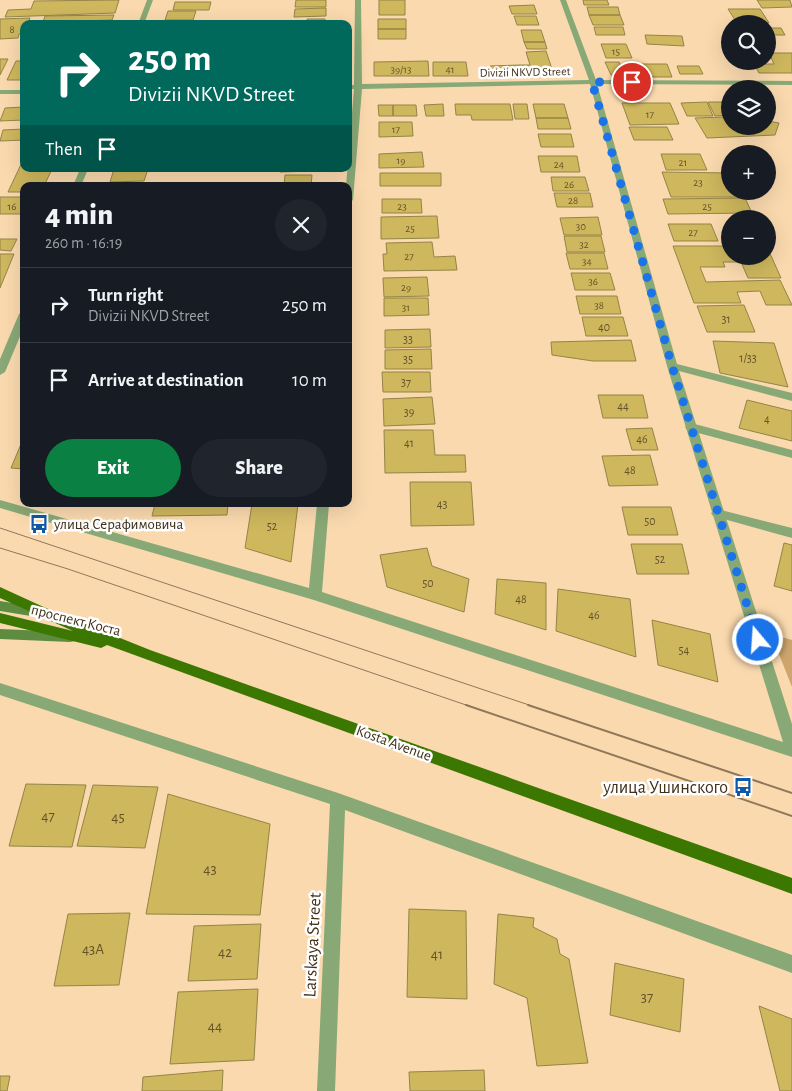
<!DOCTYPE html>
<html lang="en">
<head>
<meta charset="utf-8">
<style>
  :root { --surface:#171b24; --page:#20242c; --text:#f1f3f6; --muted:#9ea1a6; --line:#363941; --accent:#0b8043 }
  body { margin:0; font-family:"Alegreya Sans",sans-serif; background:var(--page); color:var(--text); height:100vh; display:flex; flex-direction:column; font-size:19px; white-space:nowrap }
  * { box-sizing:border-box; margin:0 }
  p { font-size:16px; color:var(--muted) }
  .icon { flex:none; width:28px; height:28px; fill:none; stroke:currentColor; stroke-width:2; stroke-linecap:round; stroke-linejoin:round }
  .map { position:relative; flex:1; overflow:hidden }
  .side { position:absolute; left:20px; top:182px; width:332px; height:325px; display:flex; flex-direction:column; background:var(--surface); border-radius:10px; box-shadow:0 5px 20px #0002 }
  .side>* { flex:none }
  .top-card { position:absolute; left:20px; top:20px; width:332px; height:152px; border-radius:10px; box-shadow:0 5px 20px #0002; background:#00695c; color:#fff; overflow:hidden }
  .tools { position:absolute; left:721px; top:15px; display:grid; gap:10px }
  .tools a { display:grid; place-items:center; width:55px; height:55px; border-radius:50%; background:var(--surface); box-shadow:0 5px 20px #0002; font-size:25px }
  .pin { position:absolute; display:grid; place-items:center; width:42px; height:42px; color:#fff; margin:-21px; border:2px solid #fff; border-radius:50%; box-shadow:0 1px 5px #0007 }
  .me { position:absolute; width:55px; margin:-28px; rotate:342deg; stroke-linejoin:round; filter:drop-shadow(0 0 4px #0008) }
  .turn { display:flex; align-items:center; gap:18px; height:105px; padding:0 25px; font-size:22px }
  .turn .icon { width:65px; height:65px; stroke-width:2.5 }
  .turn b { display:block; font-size:35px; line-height:42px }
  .then { display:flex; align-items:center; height:48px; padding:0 25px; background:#0003; gap:10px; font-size:19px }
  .round { display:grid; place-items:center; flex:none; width:52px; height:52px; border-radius:26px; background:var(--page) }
  .headline { display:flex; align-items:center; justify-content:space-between; height:85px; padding:0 25px }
  h1 { font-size:30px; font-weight:800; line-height:38px }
  .button { display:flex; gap:10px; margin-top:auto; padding:10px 25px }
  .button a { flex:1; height:58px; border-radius:30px; background:var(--accent); color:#fff; font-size:20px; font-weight:800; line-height:58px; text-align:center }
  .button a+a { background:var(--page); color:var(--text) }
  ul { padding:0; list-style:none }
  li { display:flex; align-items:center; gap:15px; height:75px; padding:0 25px; border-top:1px solid var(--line) }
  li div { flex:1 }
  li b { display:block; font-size:19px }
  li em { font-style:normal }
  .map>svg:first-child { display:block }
</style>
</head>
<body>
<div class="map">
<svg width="792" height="1091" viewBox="0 0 792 1091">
  <rect width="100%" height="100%" fill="#fad9ae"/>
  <!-- green -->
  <path fill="#cea56c" d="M771,634L792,640V687Z"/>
  <!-- building -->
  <path fill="#ceb75d" stroke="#948446" d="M119,0L115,13L5,17L8,10L31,9L34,1Z
    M296,0H326V7H295Z
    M379,0H405V15H379Z
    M583,0H607L609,5H584Z
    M757,0H790L792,7L762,8Z
    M175,2H211L209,10H173Z
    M534,5L537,14H512L509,6Z
    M587,7H618L620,15H589Z
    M326,8V16L294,17L295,9Z
    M728,9H760L769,23H737Z
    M168,11H196L193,20H165Z
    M114,15L112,20L43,22L45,16Z
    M589,15H620L624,25H593Z
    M514,16H536L539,25H517Z
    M30,18L28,24H24V34H19L18,38L0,39V19Z
    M307,19H325V24H307Z
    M378,19H406V29H378Z
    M73,21L72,24H45L46,22Z
    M594,27H623L625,35H596Z
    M768,28H781L785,35H768Z
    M378,29H406V39H378Z
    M521,30H541L545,42H524Z
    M645,35L682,36L684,46L647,44Z
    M524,42H545L547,49H527Z
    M601,44H626L632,58H606Z
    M546,51L554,75L524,76L520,65H530L526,52Z
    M769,53H792V73H759L754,64H774Z
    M0,59H8L0,75Z
    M16,61H24V80H7Z
    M428,61L429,76H374V62Z
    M433,62H466L468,76H433Z
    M605,62H619L626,75H611Z
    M631,64H667L672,77H635Z
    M520,65L524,76H493L490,66Z
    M677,66H699L703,74H680Z
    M707,102L713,116H687L681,103Z
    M708,102H730V115L715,116Z
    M622,103H670L679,124L630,125Z
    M443,104L444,116H426L424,105Z
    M455,104H510L513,120H472L471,115H456Z
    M513,104H527L529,119H515Z
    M533,104H564L568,118H536Z
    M378,105H393V116H379Z
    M393,105H416L417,116H393Z
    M24,107V120L0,121L5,108Z
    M724,117H730V126H768V121L779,123L775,135L707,138L695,118Z
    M536,118H568L571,129H538Z
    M379,122H412L413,136L379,137Z
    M629,127H667L673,140H634Z
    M24,129V140L0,141L3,130Z
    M538,134H571L574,147H541Z
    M422,152L424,167L379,168V154Z
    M661,154H700L707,170H666Z
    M538,156H577L580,172H541Z
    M24,158V169H52L44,186H24V192H8Z
    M114,169H148L144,181L110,182Z
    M280,169H317V171L280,172Z
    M662,172L730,173V191H743L745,197H671Z
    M380,173H441V186H380Z
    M285,175H312L311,186H284Z
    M551,177H585L589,191H553Z
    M554,193H590L593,207H557Z
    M0,197H24V214H0Z
    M745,198L752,213L668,214L663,199Z
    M382,199H421L422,213H382Z
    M437,216L439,238L381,239V217Z
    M598,217L602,235H564L560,218Z
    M668,224H711L718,241H674Z
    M564,236H601L605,252H567Z
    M0,239H17L11,251L0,250Z
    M432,242L434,257L455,256L457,270L384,271L383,254H387L386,243Z
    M673,246H730V256H768V249L781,278H748L741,262H723L725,267H700L706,282L780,280L792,305H766L760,291L737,292L741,303H694Z
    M566,253H604L608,269H570Z
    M0,254H14L0,288Z
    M571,273H610L615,290H575Z
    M427,277L429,296L384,297L383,278Z
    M576,296H617L621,314H580Z
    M384,298H428L429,315L384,316Z
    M744,305L755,332H707L697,306Z
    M582,317H623L628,336H586Z
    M430,329L431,347L385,348V330Z
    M631,340L636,361H593L552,355L551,342Z
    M713,341L774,343L788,387L720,373Z
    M431,349L432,369H385V350Z
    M382,372H430L431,392H383Z
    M598,395H643L648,418H603Z
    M432,397L435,424L384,426L383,399Z
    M747,400L792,411V441L739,428Z
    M652,428L658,450H632L626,429Z
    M384,430H433L435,455H465L466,472L385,473Z
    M24,437V469L11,468Z
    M650,455L658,485L609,486L602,456Z
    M410,482H471L474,525L411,526Z
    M155,504H228L227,515L152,516Z
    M252,504H298L291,562L245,548Z
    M622,507H671L678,535H628Z
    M784,543L792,545V591L774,586Z
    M631,544H682L689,574H637Z
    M427,548L432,566L469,579L464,612L387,587L380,555Z
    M497,579L546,583V630L495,614Z
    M558,589L630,599L636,657L556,631Z
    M652,620L710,634L718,682L658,665Z
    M26,784L86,785L72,847L9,846Z
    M93,785L158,787L145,848L77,846Z
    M168,794L270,824L260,915L146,914Z
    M409,909L466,911L467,999L407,997Z
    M130,913L119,985L54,986L68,914Z
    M498,914L534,918L533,927L557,939L560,954L569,959L588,1063L537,1066L527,998L494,984Z
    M261,924L257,979L188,981L194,926Z
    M615,963L684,979L680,1032L610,1015Z
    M258,989L254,1060L170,1064L178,992Z
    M759,1006L792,1019V1091H780Z
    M223,1070L222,1091H142L143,1077Z
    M484,1070L485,1091H410L409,1072Z
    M0,1076H10L7,1091H0Z"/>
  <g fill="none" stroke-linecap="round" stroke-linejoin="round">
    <!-- service -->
    <path fill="#88a876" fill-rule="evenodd" d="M691,423L792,450V458L687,430L685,427Z
      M717,509L792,528V538L713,516L711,513Z"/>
    <!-- minor -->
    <path fill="#88a876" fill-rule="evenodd" d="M147,0H153L144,24H138Z
      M355,0H361L362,84L589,80L560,0H566L596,80L792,81V85L597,84L677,364L792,393V401L679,371L792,724V757L314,600L0,508V500L309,588L317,504H329L322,592L783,742L667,366L590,84L362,89L353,200L349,203V186H346L354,89H349V85H354Z
      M0,90H24V94H0Z
      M80,169H88L81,186H73Z
      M24,311V327L5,372L0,375V359L19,314Z
      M0,683L338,793L792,955V973L345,810L335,1091H317L330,804L0,695Z"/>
    <!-- secondary -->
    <path fill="#5d8c40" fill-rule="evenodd" d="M0,601L43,608L48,609L50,613L48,617L43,618L0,611Z
      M0,629L70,632L75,633L77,637L75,641L70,642L0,639Z"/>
    <!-- primary -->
    <path fill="#3c7701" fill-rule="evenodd" d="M0,587L48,609L150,650L792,878V894L107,645L101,648L0,623V613L73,631L0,598Z"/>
    <!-- tram-far1 -->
    <path stroke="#8f7859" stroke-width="1" d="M0,528L532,706
      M0,548L68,569L469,706"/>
    <!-- tram -->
    <path stroke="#8f7859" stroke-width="2" d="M466,705L792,816
      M528,705L792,793"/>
  </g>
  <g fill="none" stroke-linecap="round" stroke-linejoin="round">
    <!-- route -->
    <path stroke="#1a73e8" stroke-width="9" stroke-dasharray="0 16.2" d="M632,82H592L672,366L758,640"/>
  </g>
  <!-- icons -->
  <defs>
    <g id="bus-bare" transform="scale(1.5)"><path d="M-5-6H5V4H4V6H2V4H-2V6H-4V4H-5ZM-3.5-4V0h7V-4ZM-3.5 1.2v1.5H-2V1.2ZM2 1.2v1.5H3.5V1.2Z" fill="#0f59a8" stroke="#fff" stroke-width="2.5" paint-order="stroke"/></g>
  </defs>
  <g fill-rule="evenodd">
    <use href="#bus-bare" x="39" y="524"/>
    <use href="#bus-bare" x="743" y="787"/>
  </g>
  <g text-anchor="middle" stroke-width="5" stroke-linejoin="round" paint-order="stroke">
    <!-- far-number labels -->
    <g font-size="11" fill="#64522b">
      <text x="12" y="33">8</text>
      <text x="616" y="55">15</text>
      <text x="401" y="73">39/13</text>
      <text x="450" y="73">41</text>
      <text x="650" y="118">17</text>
      <text x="396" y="133">17</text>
      <text x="401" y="164">19</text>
      <text x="683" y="166">21</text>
      <text x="559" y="168">24</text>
      <text x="698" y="186">23</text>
      <text x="569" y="188">26</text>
      <text x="573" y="204">28</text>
      <text x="12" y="210">16</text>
      <text x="402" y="210">23</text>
      <text x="707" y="210">25</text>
      <text x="581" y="230">30</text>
      <text x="410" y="232">25</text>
      <text x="693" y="236">27</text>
      <text x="584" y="248">32</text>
      <text x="409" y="260">27</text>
      <text x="587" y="265">34</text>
      <text x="593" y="285">36</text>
      <text x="406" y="291">29</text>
      <text x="599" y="309">38</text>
      <text x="406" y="311">31</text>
    </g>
    <!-- far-street labels -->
    <g font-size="12" fill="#40301a" stroke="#fff">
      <text transform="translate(525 72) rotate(-1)" y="4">Divizii NKVD Street</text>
    </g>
    <!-- number labels -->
    <g font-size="12" fill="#64522b">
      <text x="726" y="323">31</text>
      <text x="604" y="331">40</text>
      <text x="408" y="343">33</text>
      <text x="748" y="362">1/33</text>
      <text x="408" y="363">35</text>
      <text x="406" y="386">37</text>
      <text x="623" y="410">44</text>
      <text x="409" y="416">39</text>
      <text x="767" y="423">4</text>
      <text x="642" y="443">46</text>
      <text x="409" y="447">41</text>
      <text x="630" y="474">48</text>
      <text x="442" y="508">43</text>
      <text x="650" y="525">50</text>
      <text x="272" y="530">52</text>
      <text x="660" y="563">52</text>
      <text x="428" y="587">50</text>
      <text x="521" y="603">48</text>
      <text x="594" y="619">46</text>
      <text x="684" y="654">54</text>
    </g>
    <!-- poi labels -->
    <g font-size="15" fill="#40301a" stroke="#fff" text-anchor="start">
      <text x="54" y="529">улица Серафимовича</text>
    </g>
    <!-- street labels -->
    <g font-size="15" fill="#40301a" stroke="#fff">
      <text transform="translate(76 620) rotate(14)" y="5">проспект Коста</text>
      <text transform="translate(394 743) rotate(20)" y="5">Kosta Avenue</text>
    </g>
    <!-- near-number labels -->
    <g font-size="15" fill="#64522b">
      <text x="48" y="821">47</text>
      <text x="118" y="822">45</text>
      <text x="210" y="874">43</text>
      <text x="93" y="954">43А</text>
      <text x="225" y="957">42</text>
      <text x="437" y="959">41</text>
      <text x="647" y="1002">37</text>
      <text x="215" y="1031">44</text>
    </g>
    <!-- near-poi labels -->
    <g font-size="18" fill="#40301a" stroke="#fff" text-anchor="end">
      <text x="728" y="793">улица Ушинского</text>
    </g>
    <!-- near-street labels -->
    <g font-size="18" fill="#40301a" stroke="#fff">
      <text transform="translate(312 945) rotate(-87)" y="6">Larskaya Street</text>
    </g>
  </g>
</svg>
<div class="tools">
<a><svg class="icon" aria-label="search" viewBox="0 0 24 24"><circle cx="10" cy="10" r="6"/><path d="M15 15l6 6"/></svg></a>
<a><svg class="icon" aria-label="layers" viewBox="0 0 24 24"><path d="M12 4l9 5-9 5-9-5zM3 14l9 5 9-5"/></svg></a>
<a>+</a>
<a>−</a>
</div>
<div class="pin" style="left:632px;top:82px;background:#d93025"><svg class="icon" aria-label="arrive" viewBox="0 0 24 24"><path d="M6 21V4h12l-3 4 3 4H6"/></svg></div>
<svg class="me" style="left:758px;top:640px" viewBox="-20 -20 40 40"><circle r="17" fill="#1a73e8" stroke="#fff" stroke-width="3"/><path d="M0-11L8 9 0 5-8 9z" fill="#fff"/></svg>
<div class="top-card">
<div class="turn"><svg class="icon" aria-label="right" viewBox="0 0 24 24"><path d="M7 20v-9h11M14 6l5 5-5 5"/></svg><div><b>250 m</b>Divizii NKVD Street</div></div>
<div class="then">Then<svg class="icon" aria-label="arrive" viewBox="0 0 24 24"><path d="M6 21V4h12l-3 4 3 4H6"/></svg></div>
</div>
<section class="side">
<div class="headline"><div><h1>4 min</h1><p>260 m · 16:19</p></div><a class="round"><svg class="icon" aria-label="close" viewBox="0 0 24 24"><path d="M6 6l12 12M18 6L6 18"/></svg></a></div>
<ul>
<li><svg class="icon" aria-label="right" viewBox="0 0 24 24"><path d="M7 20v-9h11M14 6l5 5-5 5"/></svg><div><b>Turn right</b><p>Divizii NKVD Street</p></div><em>250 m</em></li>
<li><svg class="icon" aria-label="arrive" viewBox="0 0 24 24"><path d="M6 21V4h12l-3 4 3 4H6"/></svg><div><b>Arrive at destination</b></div><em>10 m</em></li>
</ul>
<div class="button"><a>Exit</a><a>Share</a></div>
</section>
</div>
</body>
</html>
